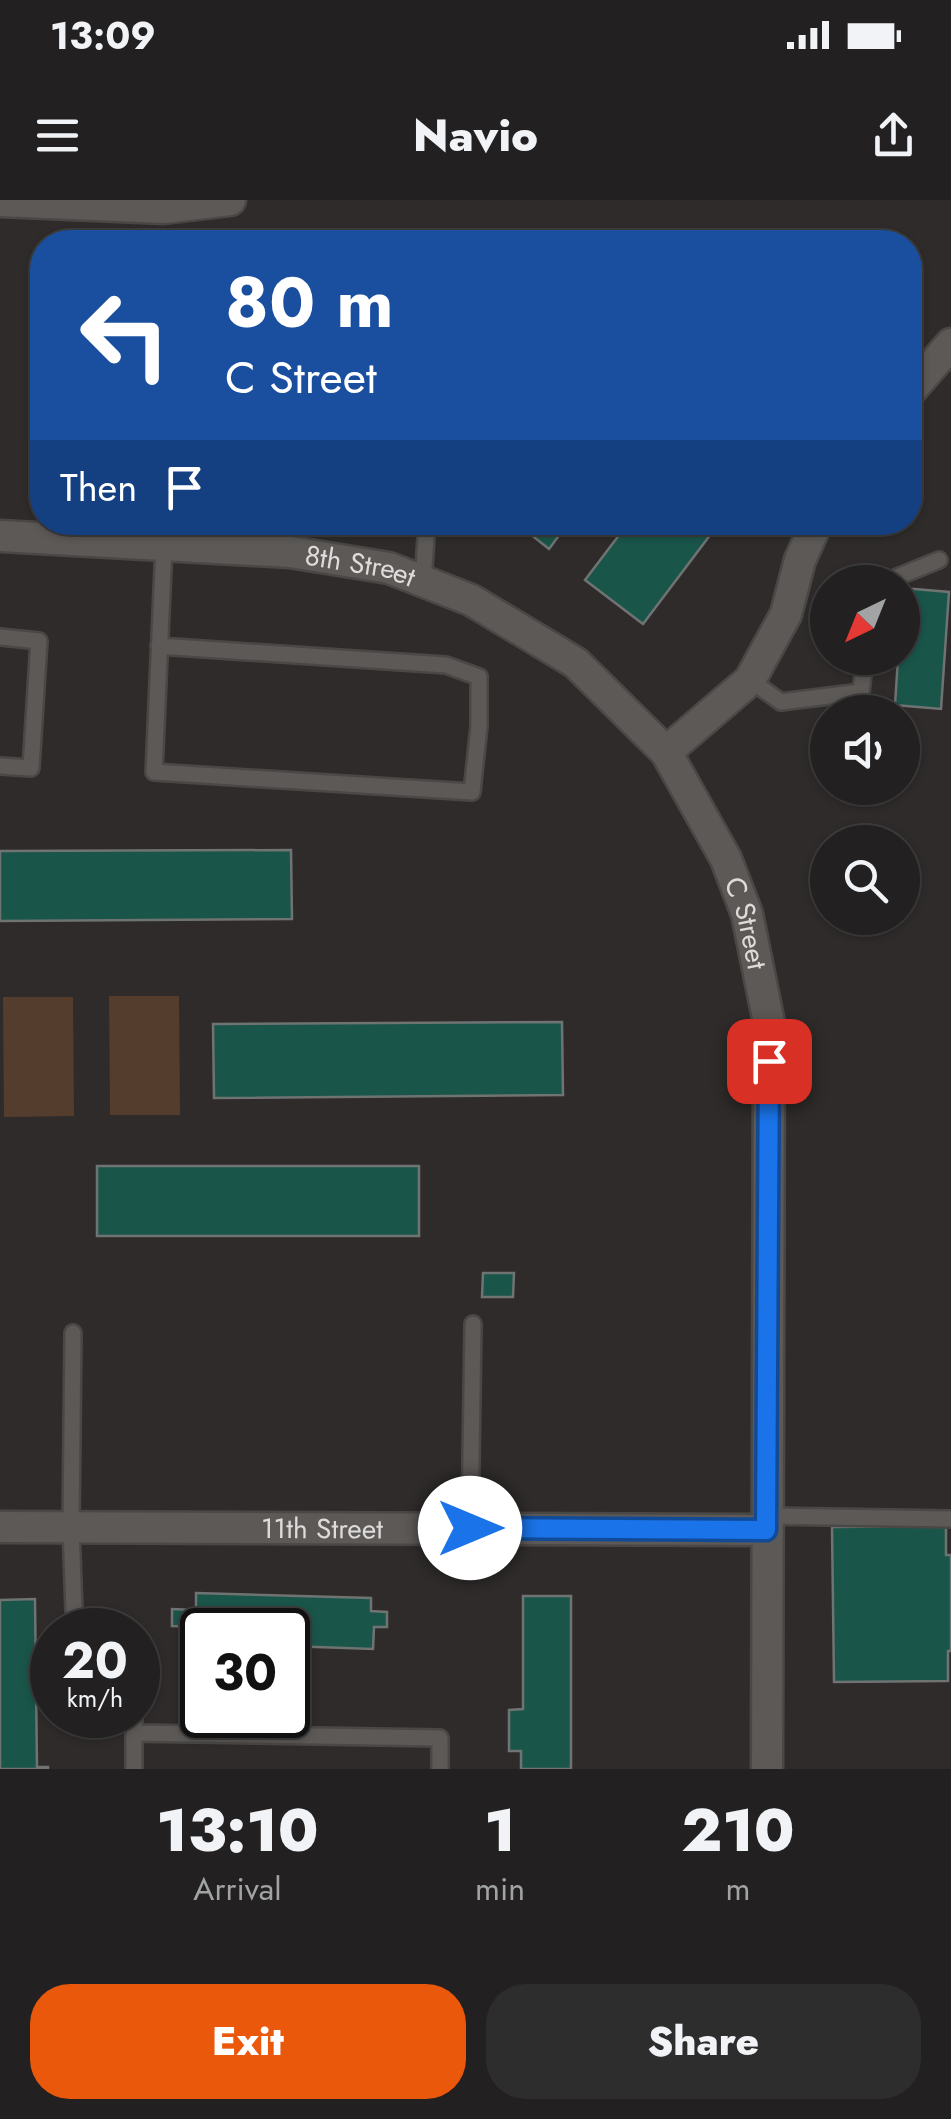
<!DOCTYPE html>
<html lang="en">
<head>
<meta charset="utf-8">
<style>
  :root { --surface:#222020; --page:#2e2d2d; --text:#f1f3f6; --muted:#a2a3a5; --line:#3f3e3e; --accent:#ea580c }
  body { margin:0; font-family:Jost,sans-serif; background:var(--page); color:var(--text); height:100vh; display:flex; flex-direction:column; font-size:38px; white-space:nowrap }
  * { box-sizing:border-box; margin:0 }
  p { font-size:32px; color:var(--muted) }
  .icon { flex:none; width:55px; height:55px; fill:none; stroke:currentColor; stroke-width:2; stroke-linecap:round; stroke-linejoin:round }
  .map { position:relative; height:1569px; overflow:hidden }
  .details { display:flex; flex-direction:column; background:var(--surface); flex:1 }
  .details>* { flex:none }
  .top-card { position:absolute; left:30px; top:30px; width:892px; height:305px; border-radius:40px; box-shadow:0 2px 8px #0004,0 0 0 2px var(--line); background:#1a4fa0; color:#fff; overflow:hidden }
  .needle { width:65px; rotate:223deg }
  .tools { position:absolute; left:810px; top:365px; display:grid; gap:20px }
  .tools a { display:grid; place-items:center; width:110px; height:110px; border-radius:50%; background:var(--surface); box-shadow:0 2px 8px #0004,0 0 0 2px var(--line); font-size:50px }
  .speed { position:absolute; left:30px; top:1408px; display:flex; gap:20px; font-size:50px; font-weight:700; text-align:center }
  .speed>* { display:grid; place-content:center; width:130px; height:130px; border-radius:50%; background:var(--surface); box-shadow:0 2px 8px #0004,0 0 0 2px var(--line); line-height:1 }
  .speed small { font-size:25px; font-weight:400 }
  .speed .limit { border:5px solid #111; border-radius:15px; background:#fff; color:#111 }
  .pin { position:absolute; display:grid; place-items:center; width:85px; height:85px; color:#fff; margin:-42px; border-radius:20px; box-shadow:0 5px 15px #0006 }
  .me { position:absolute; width:110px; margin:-55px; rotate:90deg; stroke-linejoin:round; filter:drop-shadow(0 0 8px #0008) }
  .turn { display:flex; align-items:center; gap:35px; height:210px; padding:0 30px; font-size:45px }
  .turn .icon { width:130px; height:130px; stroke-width:2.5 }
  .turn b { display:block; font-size:70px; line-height:85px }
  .then { display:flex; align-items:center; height:95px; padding:0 30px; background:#0003; gap:20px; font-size:38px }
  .eta { display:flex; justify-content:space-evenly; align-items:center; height:170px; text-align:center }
  .eta b { font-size:60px; font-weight:800; line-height:70px }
  .primary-button { display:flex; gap:20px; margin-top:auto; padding:20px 30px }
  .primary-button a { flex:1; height:115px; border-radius:40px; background:var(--accent); color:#fff; font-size:40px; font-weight:800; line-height:115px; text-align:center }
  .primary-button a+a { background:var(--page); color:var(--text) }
  .status { display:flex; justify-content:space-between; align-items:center; height:70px; padding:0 50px; background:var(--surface); direction:ltr }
  .status svg { height:28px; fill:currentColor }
  header { display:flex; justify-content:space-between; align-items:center; height:130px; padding:0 30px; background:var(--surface); font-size:45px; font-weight:800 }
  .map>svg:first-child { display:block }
</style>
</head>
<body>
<div class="status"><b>13:09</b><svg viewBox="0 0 49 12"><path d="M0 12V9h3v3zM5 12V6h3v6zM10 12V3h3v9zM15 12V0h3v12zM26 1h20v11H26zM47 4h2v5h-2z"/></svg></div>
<header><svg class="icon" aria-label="menu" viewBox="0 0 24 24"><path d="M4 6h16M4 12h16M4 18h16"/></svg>Navio<svg class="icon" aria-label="share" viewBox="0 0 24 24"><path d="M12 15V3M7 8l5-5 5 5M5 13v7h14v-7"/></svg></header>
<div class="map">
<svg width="951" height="1569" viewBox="0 0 951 1569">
  <rect width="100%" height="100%" fill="#2e2b2a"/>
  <!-- green -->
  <path fill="#553d2d" d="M109,796H179L180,915H110Z
    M3,797H73L74,916L4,917Z"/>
  <!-- building -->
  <path fill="#1a554a" stroke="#6f7372" stroke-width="2.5" d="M515,322H569L549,349Z
    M629,322H720L643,424L585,380Z
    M903,388L949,392L941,509L895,505L898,458H902Z
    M291,650L292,719L0,721V651Z
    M562,822L563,895L214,898L213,824Z
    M97,966H419V1036H97Z
    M483,1073H514L513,1097H482Z
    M946,1326V1355H951V1451H948V1481L834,1482L832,1327Z
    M196,1393L371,1398V1411L387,1412V1427H374L373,1449L288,1446V1430H202V1444H200V1427L172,1426V1409L196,1410Z
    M523,1396H571V1569H521V1551H509V1510L523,1509Z
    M35,1399L37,1567H48V1569H0V1400Z"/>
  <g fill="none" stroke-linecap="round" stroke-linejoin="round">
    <!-- lane casing -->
    <g stroke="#4a4846" stroke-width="20">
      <path id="lane" d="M206,348L213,322
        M423,382L427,322
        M885,382L939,360
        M0,437L39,441L31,568L0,566
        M159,446L446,465L479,477V526L472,592L154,572L164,345
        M750,480L781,502L861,492L865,458
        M73,1133L71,1327L74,1411L80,1430
        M767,1316L951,1319
        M470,1329L473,1124
        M134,1515V1569
        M134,1533L440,1538V1569"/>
    </g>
    <!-- street casing -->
    <g stroke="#4a4846" stroke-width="35">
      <g id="street">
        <path d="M910,191L951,144"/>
        <path d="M666,552L750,480L786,414L800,360L817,322"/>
        <path id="s1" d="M0,1327L767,1330"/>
      </g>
    </g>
    <!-- secondary casing -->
    <g stroke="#4a4846" stroke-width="35">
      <g id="secondary">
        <path d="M0,1L164,8L230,0"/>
        <path id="s2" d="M0,336L290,352L389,368L471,400L576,463L666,552L726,659L747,714L769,823L767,1569"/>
      </g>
    </g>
    <!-- lane -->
    <use href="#lane" stroke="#5c5957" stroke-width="15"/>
    <!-- street -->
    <use href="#street" stroke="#5c5957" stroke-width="30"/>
    <!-- secondary -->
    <use href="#secondary" stroke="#5c5957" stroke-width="30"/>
  </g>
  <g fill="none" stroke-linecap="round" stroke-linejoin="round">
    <!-- route casing -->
    <g stroke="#114b97" stroke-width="25">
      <path id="route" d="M470,1328L766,1330L769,861"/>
    </g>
    <!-- route -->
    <use href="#route" stroke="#1a73e8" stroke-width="18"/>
  </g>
  <g text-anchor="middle" stroke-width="8" stroke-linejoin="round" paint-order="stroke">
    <!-- street labels -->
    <g font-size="28" fill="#dedcdb" stroke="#242220">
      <text dy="10" stroke="none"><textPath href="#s2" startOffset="362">8th Street</textPath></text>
      <text dy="10" stroke="none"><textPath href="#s2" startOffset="918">C Street</textPath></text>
      <text dy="10" stroke="none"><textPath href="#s1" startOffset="322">11th Street</textPath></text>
    </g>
  </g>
</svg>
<div class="tools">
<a><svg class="needle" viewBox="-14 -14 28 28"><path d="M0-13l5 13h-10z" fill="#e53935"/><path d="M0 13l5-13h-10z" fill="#a2a3a5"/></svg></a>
<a><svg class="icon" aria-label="sound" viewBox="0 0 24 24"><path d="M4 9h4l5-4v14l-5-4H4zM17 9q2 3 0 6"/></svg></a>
<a><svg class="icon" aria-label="search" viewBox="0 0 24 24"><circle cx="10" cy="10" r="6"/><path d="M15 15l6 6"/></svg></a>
</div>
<div class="speed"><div>20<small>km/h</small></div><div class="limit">30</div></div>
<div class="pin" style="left:769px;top:861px;background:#d93025"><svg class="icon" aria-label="arrive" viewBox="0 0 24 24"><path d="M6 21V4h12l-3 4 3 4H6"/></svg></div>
<svg class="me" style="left:470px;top:1328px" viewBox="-20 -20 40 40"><circle r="19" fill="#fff"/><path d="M0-13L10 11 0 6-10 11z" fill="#1a73e8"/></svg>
<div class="top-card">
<div class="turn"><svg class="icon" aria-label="left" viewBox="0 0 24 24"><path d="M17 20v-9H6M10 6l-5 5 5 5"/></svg><div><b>80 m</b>C Street</div></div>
<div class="then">Then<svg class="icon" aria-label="arrive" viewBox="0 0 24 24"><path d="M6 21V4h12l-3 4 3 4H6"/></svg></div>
</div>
</div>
<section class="details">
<div class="eta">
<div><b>13:10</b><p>Arrival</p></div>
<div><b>1</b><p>min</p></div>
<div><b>210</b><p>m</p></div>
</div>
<div class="primary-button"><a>Exit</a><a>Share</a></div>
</section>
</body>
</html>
